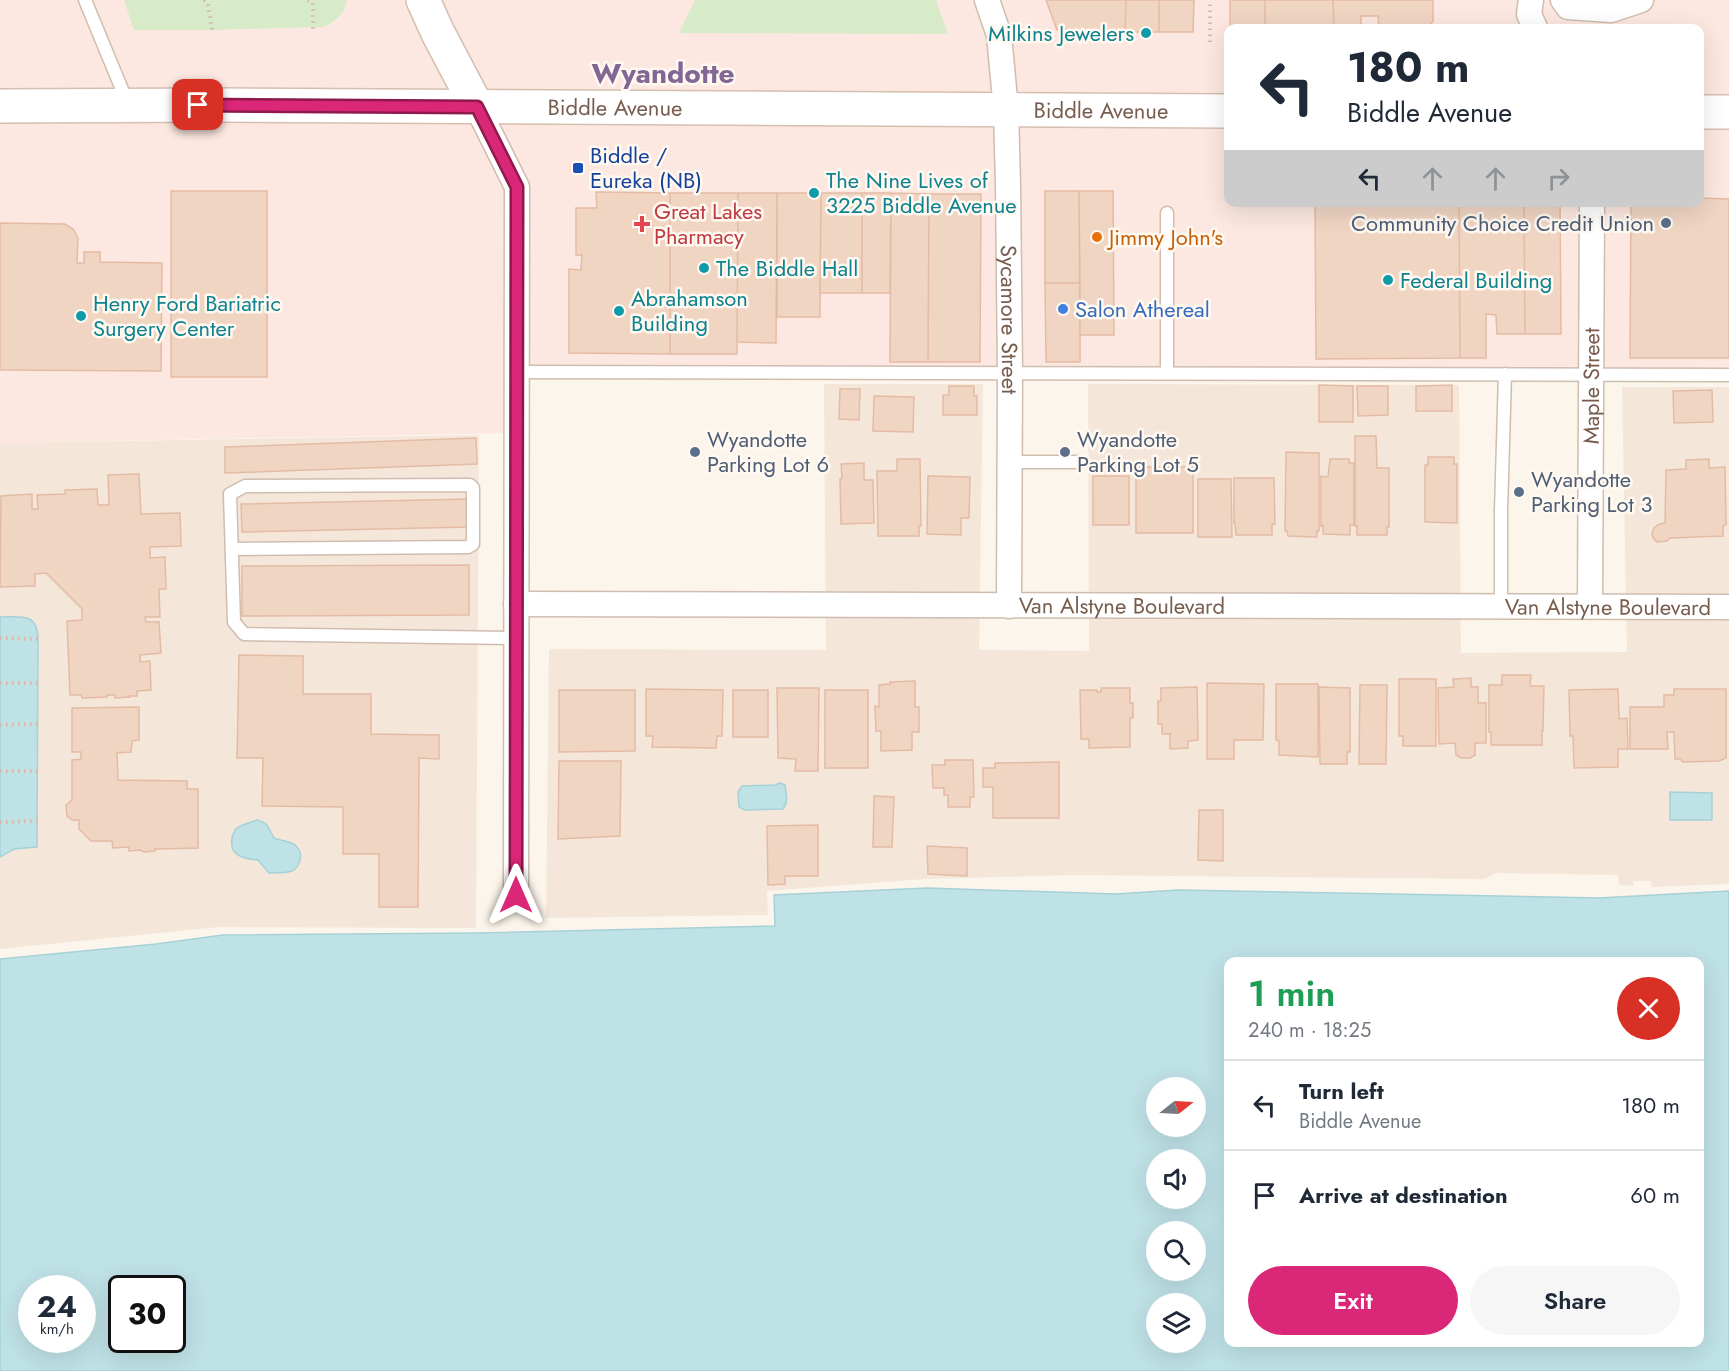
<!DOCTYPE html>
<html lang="en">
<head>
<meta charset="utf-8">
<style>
  :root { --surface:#fff; --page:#f6f6f7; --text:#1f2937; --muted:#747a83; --line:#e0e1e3; --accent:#db2777 }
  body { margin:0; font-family:Jost,sans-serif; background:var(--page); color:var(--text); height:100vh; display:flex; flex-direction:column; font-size:22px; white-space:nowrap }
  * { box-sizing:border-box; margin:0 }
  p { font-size:20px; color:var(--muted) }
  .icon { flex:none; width:33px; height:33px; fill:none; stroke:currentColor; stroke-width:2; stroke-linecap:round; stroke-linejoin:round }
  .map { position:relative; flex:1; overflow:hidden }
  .drawer { position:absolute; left:1224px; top:957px; width:480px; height:390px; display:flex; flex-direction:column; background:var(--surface); border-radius:12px; box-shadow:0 6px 24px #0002 }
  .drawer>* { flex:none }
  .top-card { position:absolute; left:1224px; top:24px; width:480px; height:183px; border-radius:12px; box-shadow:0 6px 24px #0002; background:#fff; color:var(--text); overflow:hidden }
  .needle { width:39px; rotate:72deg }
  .buttons { position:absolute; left:1146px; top:1077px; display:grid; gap:12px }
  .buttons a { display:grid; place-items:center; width:60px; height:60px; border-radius:50%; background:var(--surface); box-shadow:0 6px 24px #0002; font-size:30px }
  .speed { position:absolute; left:18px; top:1275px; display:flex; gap:12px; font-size:30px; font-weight:700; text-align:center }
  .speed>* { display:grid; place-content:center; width:78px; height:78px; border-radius:50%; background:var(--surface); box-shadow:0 6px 24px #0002; line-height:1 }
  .speed small { font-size:15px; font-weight:400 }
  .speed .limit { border:3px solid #111; border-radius:9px; background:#fff; color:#111 }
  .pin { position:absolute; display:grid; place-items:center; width:51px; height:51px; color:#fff; margin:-26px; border-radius:12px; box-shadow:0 3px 9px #0006 }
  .me { position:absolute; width:66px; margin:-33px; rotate:0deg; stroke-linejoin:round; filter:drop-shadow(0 0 4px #0008) }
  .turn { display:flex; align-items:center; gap:21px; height:126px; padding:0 24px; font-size:27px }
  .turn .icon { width:78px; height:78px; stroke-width:2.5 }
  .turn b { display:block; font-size:42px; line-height:51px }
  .lanes { display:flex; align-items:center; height:57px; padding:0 24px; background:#0003; justify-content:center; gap:30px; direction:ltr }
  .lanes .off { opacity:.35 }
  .round { display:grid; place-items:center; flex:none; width:63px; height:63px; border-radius:32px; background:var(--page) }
  .overview { display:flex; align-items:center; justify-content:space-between; height:102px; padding:0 24px }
  h1 { font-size:36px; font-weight:600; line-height:45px; color:#1e9e55 }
  .button { display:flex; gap:12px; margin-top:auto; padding:12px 24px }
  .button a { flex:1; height:69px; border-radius:36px; background:var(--accent); color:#fff; font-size:24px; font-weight:600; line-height:69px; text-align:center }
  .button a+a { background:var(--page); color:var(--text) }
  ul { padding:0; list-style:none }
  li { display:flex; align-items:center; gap:18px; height:90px; padding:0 24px; border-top:2px solid var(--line) }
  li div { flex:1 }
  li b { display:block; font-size:22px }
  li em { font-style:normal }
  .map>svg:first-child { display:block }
</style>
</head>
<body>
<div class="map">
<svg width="1729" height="1371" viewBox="0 0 1729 1371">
  <rect width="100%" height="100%" fill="#fcf5eb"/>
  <!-- residential -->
  <path fill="#f4e7da" d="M824,384H983L979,650L1089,651L1088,384L1459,385L1461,653L1627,652L1622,387H1729V884L1651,887V881H1633L1634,886L1619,885L1618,875L1497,873L1484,879L1076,875L925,879L767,891L768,915L546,918L549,649L826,650Z
    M479,435L476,928L219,927L0,949V443Z"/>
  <!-- commercial -->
  <path fill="#fce8e0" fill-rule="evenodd" d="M0,0H1729V375L516,372V433L0,443ZM1228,28H1700V202H1228Z"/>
  <!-- green -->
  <path fill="#d8ebc9" d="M124,0H347C345,15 336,21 323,27L212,30H134Z
    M695,0H936L948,34L679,33Z"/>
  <!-- water -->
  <path fill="#bfe2e6" stroke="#a6d1d8" stroke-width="1.5" fill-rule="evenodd" d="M0,617C20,617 38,612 38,639L37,847L14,849L0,857Z
    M780,783L785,785C786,793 789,802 783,809L745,810L739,807L738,792L742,786L775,785Z
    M1670,792L1712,793V820H1670Z
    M257,820C269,823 268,828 274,838C281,841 291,841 296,846C305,854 299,871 288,872C282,873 275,873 269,873L258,860C245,859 229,856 232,839C232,837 234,832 235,830C240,824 250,823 257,820Z
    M927,888L1116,894L1178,890L1599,898L1729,891V1371H0V959L156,944L223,935L477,933L775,926L774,895ZM1228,962H1700V1342H1228ZM1156,1088H1196V1126H1156ZM1156,1160H1196V1198H1156ZM1156,1232H1196V1270H1156ZM82,1288V1340H32V1288ZM122,1288H172V1340H122ZM1156,1304H1196V1342H1156Z"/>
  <!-- building -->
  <path fill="#f1d5c3" stroke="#e4bba4" stroke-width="1.5" d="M1046,0H1126L1125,32L1057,30Z
    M1126,0H1159V32H1125Z
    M1159,0H1194L1193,32H1159Z
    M1230,0H1265V28H1230Z
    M1265,0H1333L1334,28H1265Z
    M1333,0H1433V21L1429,27L1426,28H1379L1378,16H1361V28H1334Z
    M171,191H267V377H171Z
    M1045,191H1079L1080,283H1045Z
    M1079,191H1113L1114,335H1080Z
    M596,192L670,193V354L569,353V269L581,270L582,255H576V208H597Z
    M670,193H738L737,354H670Z
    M738,193H777L776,343L737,342Z
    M777,193H821L820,317H777Z
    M821,193H862V293H820Z
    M862,193H891L890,293H862Z
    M891,193L929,194L928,362H890Z
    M929,194H981L980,362H928Z
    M1700,198L1729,199V358H1630L1631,202H1700Z
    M1315,202H1459L1460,358L1316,359Z
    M1459,202H1524L1525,334H1497L1496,315L1486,314V358H1460Z
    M1524,202H1560L1561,334H1525Z
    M0,223L65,224L73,229L78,238L77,263H84V252H100V262L162,263L161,371L0,370Z
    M1045,283H1080V362H1046Z
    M1319,385L1353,386V422H1319Z
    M1452,385V411H1416V386Z
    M949,386H974V396H977V415H943V395H949Z
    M1357,386H1388V415L1358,416Z
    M840,389H860L859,420L839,419Z
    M1712,390L1713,422L1674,423L1673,391Z
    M874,396L914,397L913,432L873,431Z
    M1355,436H1376L1377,468H1389V527H1387V535H1357V526H1355Z
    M476,438L477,464L225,473V447Z
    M1286,452L1319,453V531H1317V537L1288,536L1287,531H1285Z
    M1428,457H1454V464H1457V523L1425,522V465H1428Z
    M897,459H920L921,526H919V536H878L877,471H897Z
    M1330,459H1349V463H1354V525H1350V535L1323,534V525L1321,526V476L1328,477Z
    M1709,459V468L1725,467L1726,525L1723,526V536L1670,538L1667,541L1657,542L1653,538L1652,533L1654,528L1659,524L1665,523L1666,470L1686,469V460Z
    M864,463V480H873L874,523L841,524L840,479L842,478L841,464Z
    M1136,467H1193V533H1136Z
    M139,474L141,514L180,513L181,546L150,547V558L165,557L166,589H159L160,617H145L146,622H159L161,653L140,655V662L150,661L151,690L137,691V696H130V697L115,698V695H107V697L82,698L81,695H70L67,621L82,620V609L46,573L35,574V586L0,587L1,496L32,494V509H38L37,495L65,494V490L97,489L98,505H109L108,475Z
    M928,476L970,477L969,518H961V535L927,534Z
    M1093,476H1129V525H1093Z
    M1234,478H1274L1275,524H1272V535H1236L1235,523H1234Z
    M1198,479H1231L1232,537H1198Z
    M468,499L469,527L242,532L241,504Z
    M469,565V615L242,616V566Z
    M239,655L303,656V694H371V734L439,735V759L419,758L418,907H379V854H343V807L262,806L263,758H237Z
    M1502,675H1531L1530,686H1544L1543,731H1542V745H1491V732H1489V685H1502Z
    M1471,678V687H1478V703H1486V743H1475V755L1470,758H1461L1456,755L1455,743L1439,744L1438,688L1454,687L1453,679Z
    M1399,679H1436V746H1403V736H1399Z
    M915,681V707H919V732H912V750L881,751V731H876L875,706L879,707V685L890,684V682Z
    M1207,683L1264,684L1263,740H1234V759H1207Z
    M1276,684H1318V757L1279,755V741L1276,740Z
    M1360,685H1387L1386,764H1359Z
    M1197,687L1198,740L1188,741V748L1170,749V734H1162V724H1158V701H1161V688Z
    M1319,687L1350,688V752H1347V764H1320Z
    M777,688H819L818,771H795L796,759L778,758Z
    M1101,688H1130V703H1133V718H1130V747L1089,748V739H1081L1080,690H1097V692H1101Z
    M646,689L723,690L722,736H717L716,748L652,747L653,736H646Z
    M1618,689L1619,719L1627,718L1628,749H1618V767L1574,768L1573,736H1570L1569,690Z
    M1674,689H1726V758L1719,761L1683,762L1680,759H1675L1674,732H1667L1668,749H1630V707H1664V695H1674Z
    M559,690H635V751L559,752Z
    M733,690H768V737H733Z
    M825,690H868V768H825Z
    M139,707V740L132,741L131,752L117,753L118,780L187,781V789H198V848L155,849V851L144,852L140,850L129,851V847L113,848L112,841H91L79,829V820H72L67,816L66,805L72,800V760L81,759V752H72V708Z
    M945,760H973L974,797H970V807H948V795H944V788H933L932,765H945Z
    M559,761H621L620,836L558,839Z
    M1059,762V818H993V787H983V768H995V763Z
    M874,796L894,797L892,847H873Z
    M1199,810H1223V861L1198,860Z
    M818,825V876H785V884L768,885L767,826Z
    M927,846L967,848V876L928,874Z"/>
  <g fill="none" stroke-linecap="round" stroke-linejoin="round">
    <!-- service casing -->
    <g stroke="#cfbdb0" stroke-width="15">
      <path id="service" d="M85,0L128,104
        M1167,213V372
        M516,372L1729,375
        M1009,462H1078
        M232,549L468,547L473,544V488L470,485L245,486L230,494L234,622L244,634L516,638
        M1501,606V511L1505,374"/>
    </g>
    <!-- minor casing -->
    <g stroke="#cfbdb0" stroke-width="27">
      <g id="minor">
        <path id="s1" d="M987,0L999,35L1006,110L1008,185L1010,372L1009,606"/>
        <path d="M1531,0L1529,14L1535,28"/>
        <path d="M1563,0L1568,7L1611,10L1641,0"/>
        <path d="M477,107L517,187L516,895"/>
        <path id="s2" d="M516,604L1729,607"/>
        <path id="s3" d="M1590,606L1592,202"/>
      </g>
    </g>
    <!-- secondary casing -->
    <g stroke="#d5bfb0" stroke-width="36">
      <g id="secondary">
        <path d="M423,0L438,33L477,107"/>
        <path id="s4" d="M0,106L221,105L1228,111"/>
        <path d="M1700,112H1729"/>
      </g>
    </g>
    <!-- path -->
    <path stroke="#d7b8a6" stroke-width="4" stroke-dasharray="1.5 4.5" stroke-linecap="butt" d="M204,0L208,4L212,30
      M308,0L313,3V31
      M1210,42V0
      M0,638L38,639
      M0,683H37
      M0,725L38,724
      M0,771H38
      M0,822L37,821"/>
    <!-- service -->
    <use href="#service" stroke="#fff" stroke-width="12"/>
    <!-- minor -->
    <use href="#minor" stroke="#fff" stroke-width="24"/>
    <!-- secondary -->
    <use href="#secondary" stroke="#fff" stroke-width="33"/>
  </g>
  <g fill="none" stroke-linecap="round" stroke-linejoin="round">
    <!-- route casing -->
    <g stroke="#8e194d" stroke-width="15">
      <path id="route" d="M198,105L477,107L517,187L516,895"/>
    </g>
    <!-- route -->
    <use href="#route" stroke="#db2777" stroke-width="10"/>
  </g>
  <!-- markers -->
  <g fill="#0f9aa8" stroke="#fff9f2" stroke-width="2">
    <circle cx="1146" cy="33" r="6"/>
    <circle cx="814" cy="193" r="6"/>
    <circle cx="704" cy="268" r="6"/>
    <circle cx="1388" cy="280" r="6"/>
    <circle cx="619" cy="311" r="6"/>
    <circle cx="81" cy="316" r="6"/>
  </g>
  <rect fill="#1a4fb4" stroke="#fff9f2" stroke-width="2" x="572" y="162" width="12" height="12" rx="3"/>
  <g fill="#5c6f8a" stroke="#fff9f2" stroke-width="2">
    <circle cx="1666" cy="223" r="6"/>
    <circle cx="695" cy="452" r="6"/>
    <circle cx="1065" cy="452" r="6"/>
    <circle cx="1519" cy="492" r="6"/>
  </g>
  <path fill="#e0444e" stroke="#fff9f2" stroke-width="2" d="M639 215h6v6h6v6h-6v6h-6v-6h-6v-6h6z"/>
  <circle fill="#e8710a" stroke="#fff9f2" stroke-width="2" cx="1097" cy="237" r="6"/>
  <circle fill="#3f7fe0" stroke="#fff9f2" stroke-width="2" cx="1063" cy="309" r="6"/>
  <g text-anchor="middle" stroke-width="5" stroke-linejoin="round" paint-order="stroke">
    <!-- culture labels -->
    <g font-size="22" fill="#0d838f" stroke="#fff9f2" text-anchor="start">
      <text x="1134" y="41" text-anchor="end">Milkins Jewelers</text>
      <text x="826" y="188">The Nine Lives of<tspan x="826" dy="25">3225 Biddle Avenue</tspan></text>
      <text x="716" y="276">The Biddle Hall</text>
      <text x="1400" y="288">Federal Building</text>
      <text x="631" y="306">Abrahamson<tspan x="631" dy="25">Building</tspan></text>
      <text x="93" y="311">Henry Ford Bariatric<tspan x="93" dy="25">Surgery Center</tspan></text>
    </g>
    <!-- street labels -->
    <g font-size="22" fill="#785c4e" stroke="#fff9f2">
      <text dy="8" stroke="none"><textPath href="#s4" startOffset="615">Biddle Avenue</textPath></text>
      <text dy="8" stroke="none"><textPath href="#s4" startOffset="1101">Biddle Avenue</textPath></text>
      <text dy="8" stroke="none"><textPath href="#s1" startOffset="322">Sycamore Street</textPath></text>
      <text dy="8" stroke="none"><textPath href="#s3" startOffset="220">Maple Street</textPath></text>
      <text dy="8" stroke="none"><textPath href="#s2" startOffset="606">Van Alstyne Boulevard</textPath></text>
      <text dy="8" stroke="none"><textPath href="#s2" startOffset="1092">Van Alstyne Boulevard</textPath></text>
    </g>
    <!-- transit labels -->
    <g font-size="22" fill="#164399" stroke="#fff9f2" text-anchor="start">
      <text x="590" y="163">Biddle /<tspan x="590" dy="25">Eureka (NB)</tspan></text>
    </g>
    <!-- health labels -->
    <g font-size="22" fill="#be3a42" stroke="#fff9f2" text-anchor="start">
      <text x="654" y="219">Great Lakes<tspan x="654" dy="25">Pharmacy</tspan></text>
    </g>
    <!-- service labels -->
    <g font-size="22" fill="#4e5e75" stroke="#fff9f2" text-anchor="start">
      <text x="1654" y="231" text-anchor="end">Community Choice Credit Union</text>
      <text x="707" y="447">Wyandotte<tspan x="707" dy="25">Parking Lot 6</tspan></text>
      <text x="1077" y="447">Wyandotte<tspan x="1077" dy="25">Parking Lot 5</tspan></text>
      <text x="1531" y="487">Wyandotte<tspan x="1531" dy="25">Parking Lot 3</tspan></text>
    </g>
    <!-- food labels -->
    <g font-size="22" fill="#c56008" stroke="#fff9f2" text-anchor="start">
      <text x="1109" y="245">Jimmy John's</text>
    </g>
    <!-- shop labels -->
    <g font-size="22" fill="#366cbe" stroke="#fff9f2" text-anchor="start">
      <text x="1075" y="317">Salon Athereal</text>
    </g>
    <!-- district labels -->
    <g font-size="28" font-weight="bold" fill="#836693" stroke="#fff9f2">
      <text x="663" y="83">Wyandotte</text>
    </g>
  </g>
</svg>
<div class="buttons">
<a><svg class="needle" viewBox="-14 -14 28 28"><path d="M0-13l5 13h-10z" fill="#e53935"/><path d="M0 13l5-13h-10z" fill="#747a83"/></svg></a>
<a><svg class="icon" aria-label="sound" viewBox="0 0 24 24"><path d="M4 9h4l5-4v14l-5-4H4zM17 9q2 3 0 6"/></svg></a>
<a><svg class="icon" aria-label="search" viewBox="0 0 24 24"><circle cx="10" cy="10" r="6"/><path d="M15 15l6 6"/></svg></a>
<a><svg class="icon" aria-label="layers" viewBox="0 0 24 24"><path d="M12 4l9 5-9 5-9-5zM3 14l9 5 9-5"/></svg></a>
</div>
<div class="speed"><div>24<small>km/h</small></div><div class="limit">30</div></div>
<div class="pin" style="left:198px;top:105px;background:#d93025"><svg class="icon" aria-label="arrive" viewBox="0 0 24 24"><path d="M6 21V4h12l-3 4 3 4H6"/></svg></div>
<svg class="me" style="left:516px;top:895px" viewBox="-20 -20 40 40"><path d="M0-17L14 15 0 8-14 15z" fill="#db2777" stroke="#fff" stroke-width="4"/></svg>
<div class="top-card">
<div class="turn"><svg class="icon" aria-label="left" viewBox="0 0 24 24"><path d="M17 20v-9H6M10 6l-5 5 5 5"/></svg><div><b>180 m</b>Biddle Avenue</div></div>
<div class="lanes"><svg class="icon" aria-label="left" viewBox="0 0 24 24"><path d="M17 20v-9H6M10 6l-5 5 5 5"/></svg><svg class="icon off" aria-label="ahead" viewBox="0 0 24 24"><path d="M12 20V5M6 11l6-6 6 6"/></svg><svg class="icon off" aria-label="ahead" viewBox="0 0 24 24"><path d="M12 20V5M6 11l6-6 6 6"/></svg><svg class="icon off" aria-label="right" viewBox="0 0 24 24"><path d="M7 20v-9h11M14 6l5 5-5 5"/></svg></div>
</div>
<section class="drawer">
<div class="overview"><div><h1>1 min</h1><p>240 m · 18:25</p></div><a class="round" style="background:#d93025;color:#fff"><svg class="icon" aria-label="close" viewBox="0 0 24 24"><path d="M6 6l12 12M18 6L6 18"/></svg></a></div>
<ul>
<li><svg class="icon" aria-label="left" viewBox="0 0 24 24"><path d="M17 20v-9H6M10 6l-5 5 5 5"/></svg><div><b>Turn left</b><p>Biddle Avenue</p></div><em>180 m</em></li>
<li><svg class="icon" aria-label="arrive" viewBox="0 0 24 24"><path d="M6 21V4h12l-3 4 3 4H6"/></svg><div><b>Arrive at destination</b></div><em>60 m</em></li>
</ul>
<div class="button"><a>Exit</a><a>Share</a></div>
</section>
</div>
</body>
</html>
